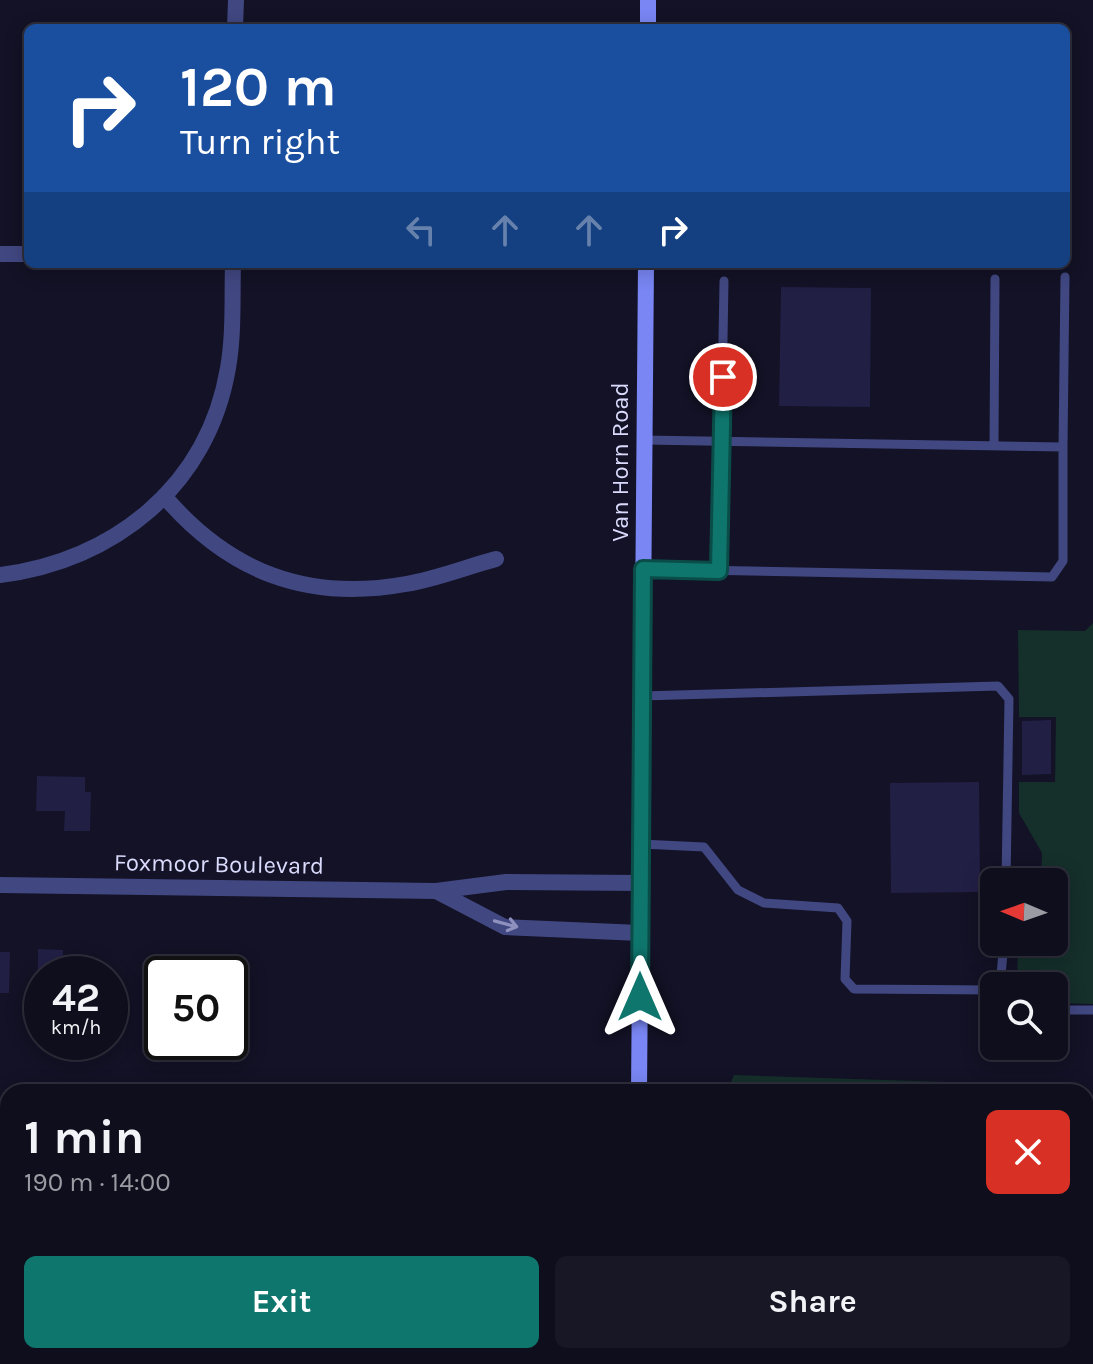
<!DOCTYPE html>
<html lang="en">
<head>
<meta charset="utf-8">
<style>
  :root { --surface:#0e0e1c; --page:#171725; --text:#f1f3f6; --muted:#9b9ca3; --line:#2e2e3b; --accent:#0f766e }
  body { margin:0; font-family:Karla,sans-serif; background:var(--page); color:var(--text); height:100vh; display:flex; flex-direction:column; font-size:30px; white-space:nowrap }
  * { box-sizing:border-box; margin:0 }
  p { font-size:26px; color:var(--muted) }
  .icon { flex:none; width:44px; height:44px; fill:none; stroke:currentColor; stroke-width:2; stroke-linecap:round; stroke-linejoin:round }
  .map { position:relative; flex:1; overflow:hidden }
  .side { position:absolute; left:0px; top:1084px; width:1094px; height:280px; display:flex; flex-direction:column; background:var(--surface); border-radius:24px 24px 0 0; box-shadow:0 4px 20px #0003,0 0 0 2px var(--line) }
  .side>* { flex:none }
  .hud { position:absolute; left:24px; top:24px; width:1046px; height:244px; border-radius:12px; box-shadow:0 4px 20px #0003,0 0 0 2px var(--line); background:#1a4fa0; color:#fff; overflow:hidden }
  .needle { width:52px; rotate:272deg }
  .controls { position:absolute; left:980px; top:868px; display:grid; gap:16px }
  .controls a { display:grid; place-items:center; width:88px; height:88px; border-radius:12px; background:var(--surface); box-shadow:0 4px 20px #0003,0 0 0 2px var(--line); font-size:40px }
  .speed { position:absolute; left:24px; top:956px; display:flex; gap:16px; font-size:40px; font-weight:700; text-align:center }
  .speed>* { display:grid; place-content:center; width:104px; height:104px; border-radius:50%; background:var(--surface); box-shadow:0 4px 20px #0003,0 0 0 2px var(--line); line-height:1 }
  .speed small { font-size:20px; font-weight:400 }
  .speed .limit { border:4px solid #111; border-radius:12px; background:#fff; color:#111 }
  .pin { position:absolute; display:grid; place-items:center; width:68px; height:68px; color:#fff; margin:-34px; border:4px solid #fff; border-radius:50%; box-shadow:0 2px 8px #0007 }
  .me { position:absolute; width:88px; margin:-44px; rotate:0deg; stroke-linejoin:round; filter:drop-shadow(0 0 6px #0008) }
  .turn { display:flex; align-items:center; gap:28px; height:168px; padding:0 24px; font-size:36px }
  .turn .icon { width:104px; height:104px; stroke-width:2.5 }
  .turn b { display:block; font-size:56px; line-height:68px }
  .lanes { display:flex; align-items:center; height:76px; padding:0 24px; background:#0003; justify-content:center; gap:40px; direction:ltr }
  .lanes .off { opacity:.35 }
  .round { display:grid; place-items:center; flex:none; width:84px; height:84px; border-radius:12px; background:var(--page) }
  .headline { display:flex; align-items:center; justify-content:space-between; height:136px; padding:0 24px }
  h1 { font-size:48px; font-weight:700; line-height:60px }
  .button { display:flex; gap:16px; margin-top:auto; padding:16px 24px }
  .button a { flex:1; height:92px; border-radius:12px; background:var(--accent); color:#fff; font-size:32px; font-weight:700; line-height:92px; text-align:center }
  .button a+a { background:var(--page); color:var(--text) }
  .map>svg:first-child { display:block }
</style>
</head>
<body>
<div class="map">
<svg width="1093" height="1364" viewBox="0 0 1093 1364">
  <rect width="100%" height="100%" fill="#131226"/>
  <!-- green -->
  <path fill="#152f2b" d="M1093,623V1004L1054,1003V986H1017L1018,942H1054V882H1041L1042,853L1019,813V782H1055L1056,717H1019L1018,630L1085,631Z
    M734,1075L1006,1084L1004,1092H727Z
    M701,1356H940V1364H701Z"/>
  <!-- building -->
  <path fill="#221f45" d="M781,287L871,288L870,407L779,406Z
    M1051,720V774L1022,775V721Z
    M37,776L85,777V792H91L90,831H64L65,811H36Z
    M979,782L980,892L891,893L890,783Z
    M38,949L63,950V974H42V1010H37Z
    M0,952H10L9,993H0Z
    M71,964L92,965V974H71Z
    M0,1194H8L7,1253H0Z"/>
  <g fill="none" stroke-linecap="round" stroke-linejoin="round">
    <!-- service -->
    <path stroke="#414781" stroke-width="9" d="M994,446L995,279
      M1063,447L1065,277
      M643,569L1052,577L1063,561V447L644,440
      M719,571L724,281
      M642,696L998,686L1009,699L1006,882
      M641,844L704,847L738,890L764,903L838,908L847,921L845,979L854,989L994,990
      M1000,986L1004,942
      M1054,1010H1093"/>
    <!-- minor -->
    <path stroke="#414781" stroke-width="16" d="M235,28L236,0
      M0,254H28
      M164,496C229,572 307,602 406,584C436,579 466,567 496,559
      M0,575C114,561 208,486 228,368C234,334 232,299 233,264
      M0,885L436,891L506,882L641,883
      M436,891L505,927L640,933
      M0,1314H8
      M379,1364V1356"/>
    <!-- secondary -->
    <path stroke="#7986f3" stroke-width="16" d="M648,28V0
      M639,1092L646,264
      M637,1364L638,1356"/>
  </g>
  <!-- one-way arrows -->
  <defs><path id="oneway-shaft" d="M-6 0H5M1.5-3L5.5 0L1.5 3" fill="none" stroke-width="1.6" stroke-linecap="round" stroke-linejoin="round" transform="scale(2)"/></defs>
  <use stroke="#8e90be" href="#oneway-shaft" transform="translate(506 924) rotate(15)"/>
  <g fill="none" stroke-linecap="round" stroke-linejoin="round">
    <!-- route casing -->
    <g stroke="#0a4d48" stroke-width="20">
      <path id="route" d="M640,997L643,569L719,571L723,377"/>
    </g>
    <!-- route -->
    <use href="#route" stroke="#0f766e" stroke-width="14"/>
  </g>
  <g text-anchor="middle" stroke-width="8" stroke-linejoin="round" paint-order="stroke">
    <!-- street labels -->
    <g font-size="24" fill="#dadafc" stroke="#131226">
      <text transform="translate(620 462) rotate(-90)" y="8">Van Horn Road</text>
      <text transform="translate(219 864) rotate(1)" y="8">Foxmoor Boulevard</text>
    </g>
  </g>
</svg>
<div class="controls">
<a><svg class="needle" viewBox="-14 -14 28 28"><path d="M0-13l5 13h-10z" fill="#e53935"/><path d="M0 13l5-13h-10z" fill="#9b9ca3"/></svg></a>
<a><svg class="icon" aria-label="search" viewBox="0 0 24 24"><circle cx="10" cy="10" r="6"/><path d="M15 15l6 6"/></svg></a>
</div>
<div class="speed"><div>42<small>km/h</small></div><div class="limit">50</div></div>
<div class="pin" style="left:723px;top:377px;background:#d93025"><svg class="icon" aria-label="arrive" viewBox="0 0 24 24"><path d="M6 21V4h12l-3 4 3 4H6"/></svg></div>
<svg class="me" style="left:640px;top:997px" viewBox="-20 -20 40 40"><path d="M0-17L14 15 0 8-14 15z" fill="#0f766e" stroke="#fff" stroke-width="4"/></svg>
<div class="hud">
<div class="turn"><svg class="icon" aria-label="right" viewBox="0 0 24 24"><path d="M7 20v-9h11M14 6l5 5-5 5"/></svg><div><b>120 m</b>Turn right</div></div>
<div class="lanes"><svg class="icon off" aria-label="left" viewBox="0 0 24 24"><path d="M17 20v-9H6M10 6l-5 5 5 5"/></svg><svg class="icon off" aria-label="ahead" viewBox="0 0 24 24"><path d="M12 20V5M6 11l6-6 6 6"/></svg><svg class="icon off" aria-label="ahead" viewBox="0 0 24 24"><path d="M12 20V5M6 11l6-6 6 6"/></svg><svg class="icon" aria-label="right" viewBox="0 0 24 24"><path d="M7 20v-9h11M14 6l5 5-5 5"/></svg></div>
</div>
<section class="side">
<div class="headline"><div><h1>1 min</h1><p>190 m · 14:00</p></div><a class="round" style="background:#d93025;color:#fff"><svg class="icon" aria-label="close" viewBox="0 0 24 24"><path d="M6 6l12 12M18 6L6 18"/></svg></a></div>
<div class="button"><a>Exit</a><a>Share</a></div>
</section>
</div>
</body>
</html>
